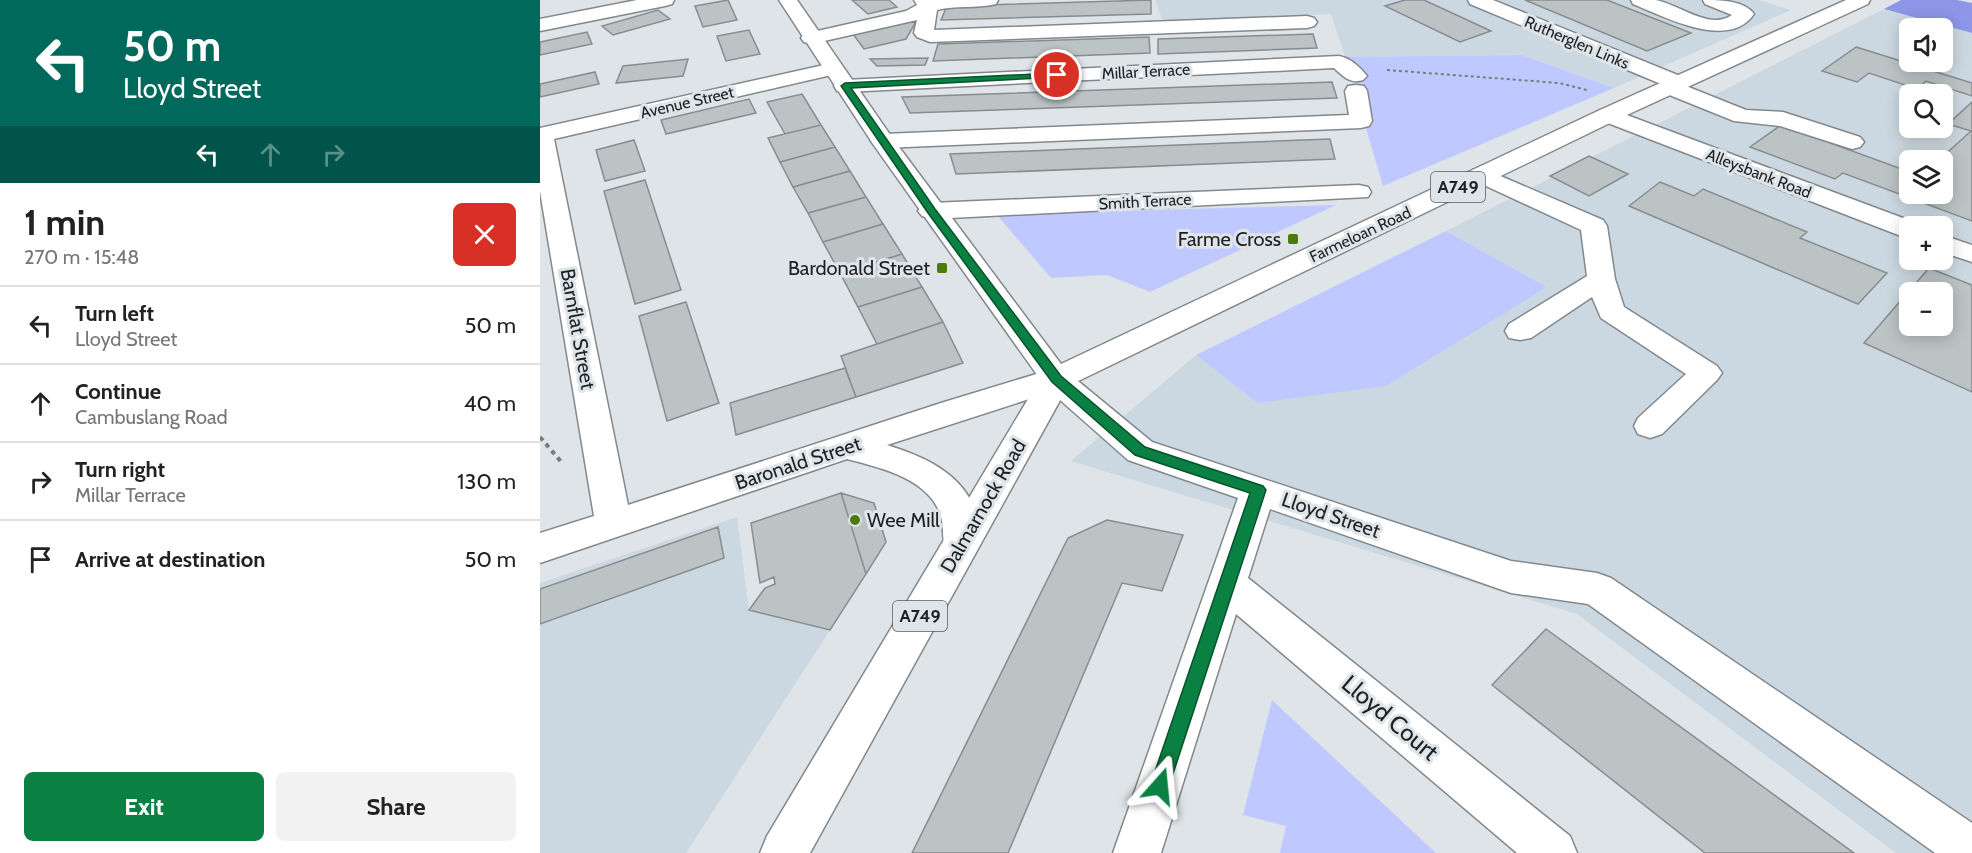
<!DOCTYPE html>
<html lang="en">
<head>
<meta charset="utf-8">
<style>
  :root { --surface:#fff; --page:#f2f2f2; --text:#222; --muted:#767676; --line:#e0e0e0; --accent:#0b8043 }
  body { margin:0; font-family:Cabin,sans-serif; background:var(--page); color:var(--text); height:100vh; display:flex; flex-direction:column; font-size:22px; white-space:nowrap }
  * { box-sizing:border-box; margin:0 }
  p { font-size:20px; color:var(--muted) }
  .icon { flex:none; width:33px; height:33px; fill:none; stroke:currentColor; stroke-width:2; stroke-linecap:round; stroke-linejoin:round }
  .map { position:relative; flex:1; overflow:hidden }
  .side { display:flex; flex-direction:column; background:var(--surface); width:540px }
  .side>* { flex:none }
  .guide { background:#00695c; color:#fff; overflow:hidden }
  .fabs { position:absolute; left:1359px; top:18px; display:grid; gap:12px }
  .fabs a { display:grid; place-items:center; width:54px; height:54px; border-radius:9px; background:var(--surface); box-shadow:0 3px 15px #0003; font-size:30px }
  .pin { position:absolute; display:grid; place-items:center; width:51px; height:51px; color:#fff; margin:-26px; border:3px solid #fff; border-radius:50%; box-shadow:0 2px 6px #0007 }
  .me { position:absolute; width:66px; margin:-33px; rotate:18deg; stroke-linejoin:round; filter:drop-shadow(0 0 4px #0008) }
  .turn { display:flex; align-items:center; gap:21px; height:126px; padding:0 24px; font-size:27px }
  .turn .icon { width:78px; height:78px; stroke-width:2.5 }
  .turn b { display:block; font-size:42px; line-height:51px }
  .lanes { display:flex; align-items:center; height:57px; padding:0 24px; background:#0003; justify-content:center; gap:30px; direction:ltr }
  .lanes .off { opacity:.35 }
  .round { display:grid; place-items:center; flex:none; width:63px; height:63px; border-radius:9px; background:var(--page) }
  .headline { display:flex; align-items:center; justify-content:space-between; height:102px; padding:0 24px }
  h1 { font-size:36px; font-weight:700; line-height:45px }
  .action { display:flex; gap:12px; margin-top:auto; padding:12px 24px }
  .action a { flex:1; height:69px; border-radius:9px; background:var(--accent); color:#fff; font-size:24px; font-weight:700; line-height:69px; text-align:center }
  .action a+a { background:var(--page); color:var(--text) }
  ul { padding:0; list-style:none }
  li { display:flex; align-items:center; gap:18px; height:78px; padding:0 24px; border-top:2px solid var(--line) }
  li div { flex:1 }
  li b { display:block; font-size:22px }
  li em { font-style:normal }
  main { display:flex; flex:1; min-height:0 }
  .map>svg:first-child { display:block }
</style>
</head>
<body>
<main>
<section class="side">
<div class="guide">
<div class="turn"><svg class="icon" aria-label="left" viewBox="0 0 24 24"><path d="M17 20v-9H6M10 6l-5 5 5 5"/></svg><div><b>50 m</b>Lloyd Street</div></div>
<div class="lanes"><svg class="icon" aria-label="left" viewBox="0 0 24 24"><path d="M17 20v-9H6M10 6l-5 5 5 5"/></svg><svg class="icon off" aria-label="ahead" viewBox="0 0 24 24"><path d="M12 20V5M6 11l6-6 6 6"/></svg><svg class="icon off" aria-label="right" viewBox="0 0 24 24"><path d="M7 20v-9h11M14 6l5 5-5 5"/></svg></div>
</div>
<div class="headline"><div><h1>1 min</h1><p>270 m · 15:48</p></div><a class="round" style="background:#d93025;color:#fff"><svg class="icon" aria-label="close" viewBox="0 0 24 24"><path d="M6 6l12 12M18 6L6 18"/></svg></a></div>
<ul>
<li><svg class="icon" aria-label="left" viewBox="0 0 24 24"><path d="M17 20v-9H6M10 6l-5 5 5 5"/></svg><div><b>Turn left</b><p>Lloyd Street</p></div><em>50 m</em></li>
<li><svg class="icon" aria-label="ahead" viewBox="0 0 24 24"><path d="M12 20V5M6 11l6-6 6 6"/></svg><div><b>Continue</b><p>Cambuslang Road</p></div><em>40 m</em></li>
<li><svg class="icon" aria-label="right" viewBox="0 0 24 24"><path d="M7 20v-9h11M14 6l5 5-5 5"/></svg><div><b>Turn right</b><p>Millar Terrace</p></div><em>130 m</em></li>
<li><svg class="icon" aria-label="arrive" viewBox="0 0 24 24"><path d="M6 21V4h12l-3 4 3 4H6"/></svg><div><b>Arrive at destination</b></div><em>50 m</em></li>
</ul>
<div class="action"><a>Exit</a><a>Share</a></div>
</section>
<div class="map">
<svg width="1432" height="853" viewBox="0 0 1432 853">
  <rect width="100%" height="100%" fill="#dee4e7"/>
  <!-- built -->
  <path fill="#ccd8e1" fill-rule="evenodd" d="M615,0H1219L1251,10L1074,88L982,55L805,57L791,14L623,22Z
    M1344,9L1432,33V853H1356L1037,614L531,461L656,355L717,403L1007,287L906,231ZM1370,28H1402V62H1370ZM1370,94H1402V128H1370ZM1370,160H1402V194H1370ZM1370,226H1402V260H1370ZM1370,292H1402V326H1370Z
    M197,517L209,610L290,630L146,853H0V583Z"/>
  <!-- green -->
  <path fill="#c0c9ff" d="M982,55L1074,88L843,186L805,57Z
    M796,205L610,292L567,275L511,278L456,214Z
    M906,231L1007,287L846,386L717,403L656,355Z
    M732,700L896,853H740L746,826L703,815Z"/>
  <!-- forest -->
  <path fill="#8d96e7" d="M1361,0H1417L1432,3V33L1344,9Z"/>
  <!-- building -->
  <path fill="#bcc3c4" stroke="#878d8f" stroke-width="1.5" fill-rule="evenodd" d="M188,0L197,20L163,27L155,6Z
    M312,0H349L357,7L328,14Z
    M611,0V14L401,20L407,6Z
    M865,0H884L951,31L920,42L845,6Z
    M985,0H1067L1151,33L1107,51Z
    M118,10L130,19L73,35L62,26Z
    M377,20L366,39L324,49L313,34Z
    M209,30L220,54L186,61L177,36Z
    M47,32L52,44L0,55V42Z
    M773,34L777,48L618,54V39Z
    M609,37L610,53L393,61L398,44Z
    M1316,47L1432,83V96L1386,81L1377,89L1329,73L1317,82L1282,71Z
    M388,58L385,65L337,66L330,59Z
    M148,59L143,76L76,83L83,66Z
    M55,72L59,84L0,97V84Z
    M792,82L797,98L370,113L362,97Z
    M262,94L281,125L245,134L227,102Z
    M209,99L216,113L126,134L121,120Z
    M1432,102V221L1303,173L1295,179L1210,147L1241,125L1370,172V194H1402V160H1399L1431,131L1408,124Z
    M281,125L295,147L240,162L228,138Z
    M790,139L795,159L416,174L410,154Z
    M94,140L105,171L65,181L56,150Z
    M295,147L310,171L253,187L240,162Z
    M1049,156L1088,174L1049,196L1010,176Z
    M310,171L326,197L268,213L253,187Z
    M105,180L141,290L95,304L64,191Z
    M1120,182L1154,196L1163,189L1267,232L1260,238L1347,273L1318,304L1089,206Z
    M326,197L343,224L283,242L268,213Z
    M343,224L362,254L300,273L283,242Z
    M362,254L382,287L318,307L300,273Z
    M1389,268L1432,285V392L1324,343ZM1370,292H1402V326H1370Z
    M382,287L403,322L337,344L318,307Z
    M146,302L179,403L127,421L99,316Z
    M403,322L423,363L316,397L301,356Z
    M305,368L316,397L196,435L190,403Z
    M301,493L326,574L290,630L209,610L225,588L235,584L234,577L220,583L211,523Z
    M301,493L334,503L346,542L326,574Z
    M567,520L643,535L622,591L582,583L468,853H372L528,538Z
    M178,527L184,558L0,624V589Z
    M1006,629L1314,853H1165L952,685Z"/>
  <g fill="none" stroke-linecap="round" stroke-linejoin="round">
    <!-- minor casing -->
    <g stroke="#83888c" stroke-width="3">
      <path id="minor" d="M97,0H134L132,4L125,6L0,31V19Z
        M374,0H458L456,4C436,9 416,5 397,10L394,30L767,16L774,18L777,22L774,26L767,28L390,42L377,37L374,33L377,20L271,44L264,42L261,38L264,34L366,11L377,5Z
        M928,0H953L1145,78L1148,83L1146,86L1206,110L1243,112L1320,137L1324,142L1320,147L1312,149L1240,126L1194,121L1122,92L1119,87L1121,84L930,4Z
        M1091,0C1099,0 1107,0 1115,0C1137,3 1169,31 1192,15L1165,4L1163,0C1179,0 1204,0 1214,14C1189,51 1125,17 1093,4Z
        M799,56C810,58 820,67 827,76L823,80C810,84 804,77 794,68L305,92L297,91L294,86L297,81L305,80Z
        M293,63L300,65L303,69L300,73L14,139L88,505L401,403L516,368L527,372L612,442L971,561L1057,573L1071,578L1432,823V853H1395L1048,604L971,593L730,509L708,578L1030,836L1037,853H977L696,614L621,853H573L698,498L588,460L511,392L347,445C386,457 429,476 438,521C440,534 440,545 434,556L421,561L408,556C400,542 406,526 399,511C385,477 337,467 307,459L0,563V533L54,516L0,191V128Z
        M816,85L824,86L827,91L832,121L829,126L821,128L343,148L335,146L331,141L335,136L343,134L809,115L805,91L808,86Z
        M1068,108L1379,224L1381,226H1370V238L1361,236L1060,120L1057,115L1060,110Z
        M942,168L1063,220L1067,226L1075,279L1084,307L1177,366L1182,373L1177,380L1122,434L1110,438L1098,434L1094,426L1098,418L1146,374L1061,318L1052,297L991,338L980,340L969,338L965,331L969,324L1047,276L1041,230L933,180L930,175L933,170Z
        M819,185L828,187L831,192L828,197L391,219L382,216L378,211L382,206L391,203Z
        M1402,235L1432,245V262L1402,252Z"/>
    </g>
    <!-- major casing -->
    <g stroke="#83888c" stroke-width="3">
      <path id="major" d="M239,0H257L353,139L521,364L1060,110L1306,0H1330L1328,4L1076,120L528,386L270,853H220L227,836L500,379L333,144Z"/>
    </g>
    <!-- path-far1 -->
    <path stroke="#787c7f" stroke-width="2" stroke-dasharray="3 3" stroke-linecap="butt" d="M847,70L1019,83L1047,90"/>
    <!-- path -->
    <path stroke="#787c7f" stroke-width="4" stroke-dasharray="4.5 4.5" stroke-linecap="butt" d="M0,437L23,464"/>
    <!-- minor -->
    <use href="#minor" fill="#fff" fill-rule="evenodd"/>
    <!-- major -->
    <use href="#major" fill="#fff" fill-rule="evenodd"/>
  </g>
  <!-- route -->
  <path fill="#0b8043" stroke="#07532c" stroke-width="1.5" d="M517,73L521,75L520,77L311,88L395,209L521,376L605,447L723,486L726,490L629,786L626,792L620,795L613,792L610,786L710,493L595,455L512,382L388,213L301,86L305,83Z"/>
  <!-- markers -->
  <g fill="#497c0d" stroke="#dee4e7" stroke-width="2">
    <rect x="747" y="233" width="12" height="12" rx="3"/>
    <rect x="396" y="262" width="12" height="12" rx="3"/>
    <circle cx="315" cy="520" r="6"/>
  </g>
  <g text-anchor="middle" stroke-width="6" stroke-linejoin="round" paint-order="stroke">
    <!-- far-street labels -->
    <g font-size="16" fill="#1e2022" stroke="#dee4e7">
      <text transform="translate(1037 42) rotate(23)" y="6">Rutherglen Links</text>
      <text transform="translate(606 71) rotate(-3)" y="6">Millar Terrace</text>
      <text transform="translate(147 102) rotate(-13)" y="6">Avenue Street</text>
      <text transform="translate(1219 173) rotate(21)" y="6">Alleysbank Road</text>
      <text transform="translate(605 201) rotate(-3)" y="6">Smith Terrace</text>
      <text transform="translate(820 234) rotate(-25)" y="6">Farmeloan Road</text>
    </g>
    <!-- shield labels -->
    <g fill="#dee4e7" stroke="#585b5d" stroke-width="1.5">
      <rect x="891" y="172" width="54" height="30" rx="4.5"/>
      <rect x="353" y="601" width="54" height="30" rx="4.5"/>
    </g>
    <g font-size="18" font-weight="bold" fill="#1e2022">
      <text x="918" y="193">A749</text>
      <text x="380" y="622">A749</text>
    </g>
    <!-- poi labels -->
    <g font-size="20" fill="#1e2022" stroke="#dee4e7" text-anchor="end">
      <text x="741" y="246">Farme Cross</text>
      <text x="390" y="275">Bardonald Street</text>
      <text x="327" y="527" text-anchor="start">Wee Mill</text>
    </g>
    <!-- street labels -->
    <g font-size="20" fill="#1e2022" stroke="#dee4e7">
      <text transform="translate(38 329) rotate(80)" y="7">Barnflat Street</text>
      <text transform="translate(258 463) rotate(-18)" y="7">Baronald Street</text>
      <text transform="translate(443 506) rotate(-60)" y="7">Dalmarnock Road</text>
      <text transform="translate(791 515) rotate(19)" y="7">Lloyd Street</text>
    </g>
    <!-- near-street labels -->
    <g font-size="24" fill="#1e2022" stroke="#dee4e7">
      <text transform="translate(850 718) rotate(40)" y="8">Lloyd Court</text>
    </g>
  </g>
</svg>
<div class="fabs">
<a><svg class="icon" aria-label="sound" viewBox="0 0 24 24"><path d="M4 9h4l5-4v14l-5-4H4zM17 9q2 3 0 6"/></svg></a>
<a><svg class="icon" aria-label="search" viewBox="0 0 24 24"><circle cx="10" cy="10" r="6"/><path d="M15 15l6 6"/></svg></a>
<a><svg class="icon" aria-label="layers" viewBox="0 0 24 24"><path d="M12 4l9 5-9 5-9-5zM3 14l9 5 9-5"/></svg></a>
<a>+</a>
<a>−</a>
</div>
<div class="pin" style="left:517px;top:75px;background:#d93025"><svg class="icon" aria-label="arrive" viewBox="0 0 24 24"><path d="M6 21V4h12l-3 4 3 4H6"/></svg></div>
<svg class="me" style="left:620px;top:786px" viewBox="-20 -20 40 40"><path d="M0-17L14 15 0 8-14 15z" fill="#0b8043" stroke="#fff" stroke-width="4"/></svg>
</div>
</main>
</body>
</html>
